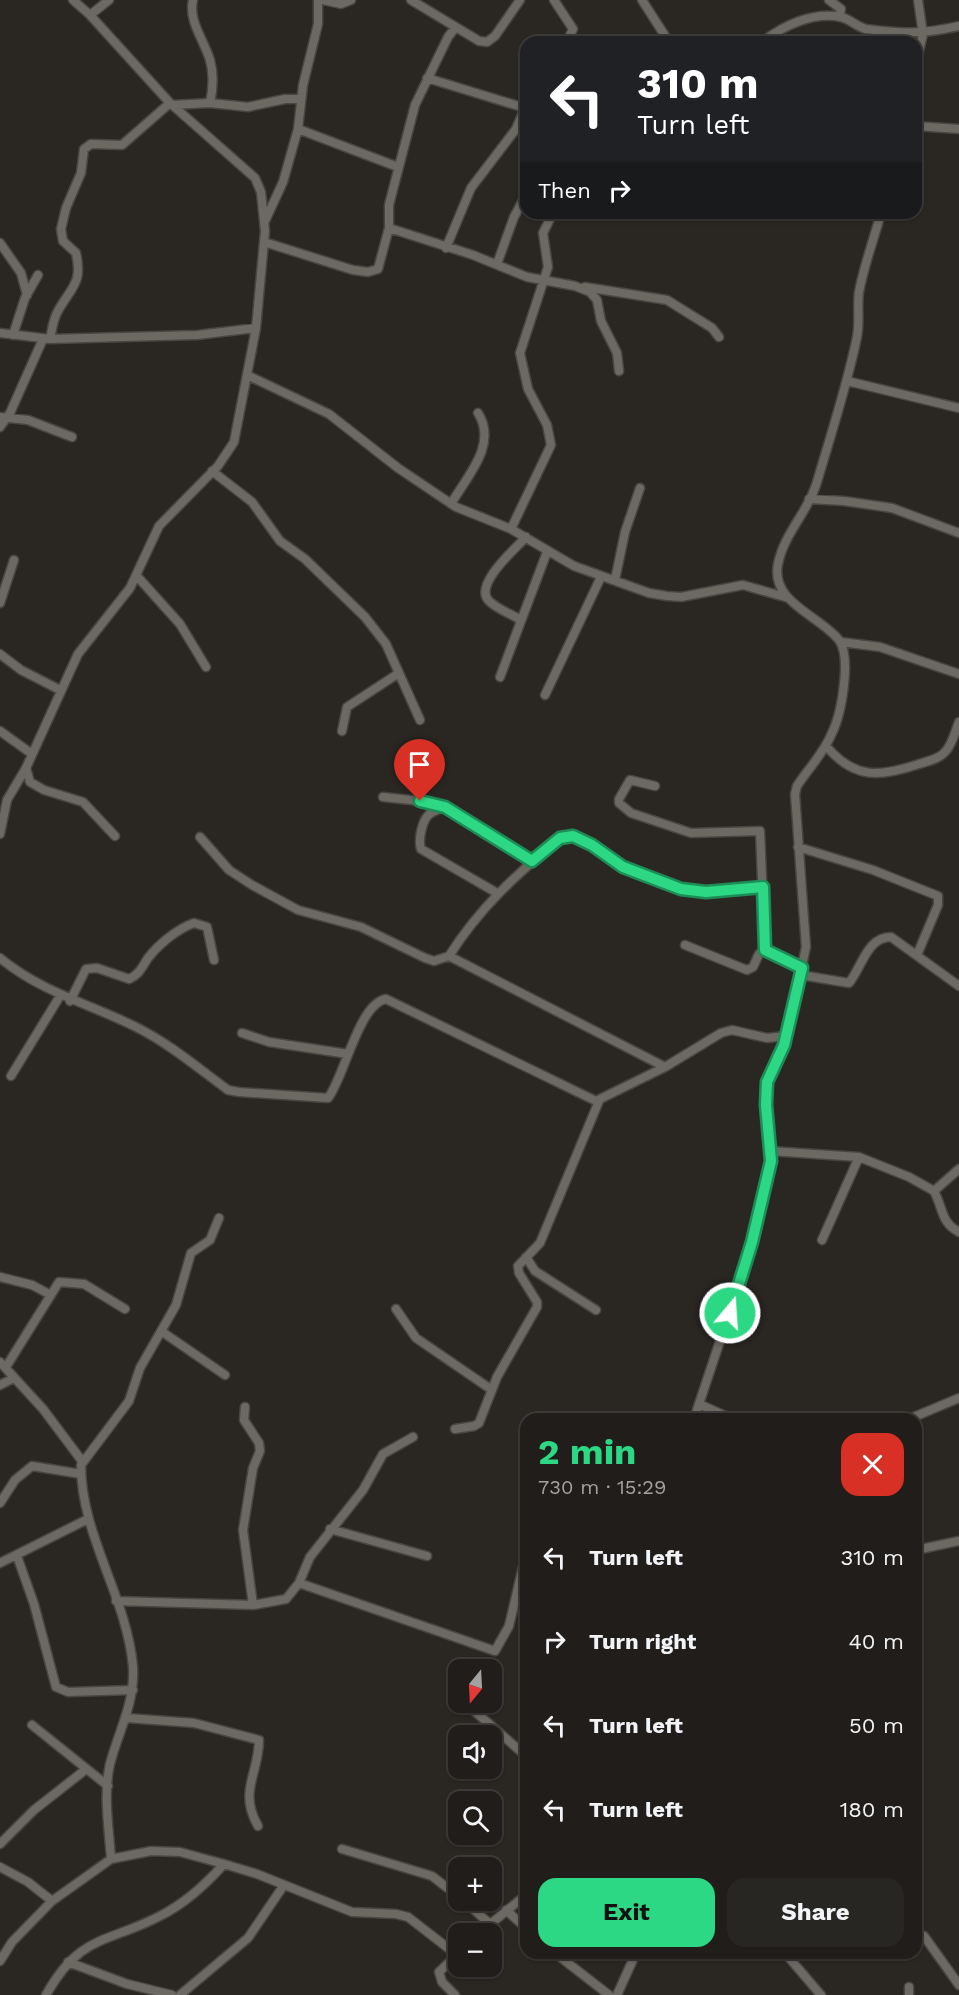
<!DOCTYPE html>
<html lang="en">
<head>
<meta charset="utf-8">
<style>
  :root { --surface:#201d1a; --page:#282623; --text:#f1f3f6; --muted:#a2a2a2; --line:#3d3b39; --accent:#2dd884 }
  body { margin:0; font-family:"Work Sans",sans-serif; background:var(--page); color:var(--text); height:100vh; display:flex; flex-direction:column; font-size:22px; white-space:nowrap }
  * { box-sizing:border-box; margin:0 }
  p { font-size:20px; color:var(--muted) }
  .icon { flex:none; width:33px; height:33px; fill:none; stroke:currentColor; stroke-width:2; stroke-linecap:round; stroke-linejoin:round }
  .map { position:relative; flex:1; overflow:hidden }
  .drawer { position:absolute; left:520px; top:1413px; width:402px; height:546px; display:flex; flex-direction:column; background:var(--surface); border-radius:18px; box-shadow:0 2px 4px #0004,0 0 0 2px var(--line) }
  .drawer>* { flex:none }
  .hud { position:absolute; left:520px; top:36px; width:402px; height:183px; border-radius:18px; box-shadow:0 2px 4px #0004,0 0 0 2px var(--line); background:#202124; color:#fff; overflow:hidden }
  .needle { width:39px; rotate:198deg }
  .fabs { position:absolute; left:448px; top:1659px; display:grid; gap:12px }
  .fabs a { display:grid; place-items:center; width:54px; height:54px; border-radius:12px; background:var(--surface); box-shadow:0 2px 4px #0004,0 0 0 2px var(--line); font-size:30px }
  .pin { position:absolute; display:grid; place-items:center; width:51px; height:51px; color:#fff; margin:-62px -26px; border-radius:50% 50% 50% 0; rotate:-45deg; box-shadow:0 0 6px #0007 }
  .pin .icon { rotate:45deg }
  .me { position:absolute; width:66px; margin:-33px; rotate:18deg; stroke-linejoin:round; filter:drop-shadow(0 0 4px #0008) }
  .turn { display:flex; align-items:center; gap:21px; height:126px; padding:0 18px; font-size:27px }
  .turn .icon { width:78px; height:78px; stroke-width:2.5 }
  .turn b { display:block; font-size:42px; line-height:51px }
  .then { display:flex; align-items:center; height:57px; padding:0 18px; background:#0003; gap:12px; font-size:22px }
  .round { display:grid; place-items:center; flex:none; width:63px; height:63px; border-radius:18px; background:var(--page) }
  .summary { display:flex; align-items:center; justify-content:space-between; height:102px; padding:0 18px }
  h1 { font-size:36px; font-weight:700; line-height:45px; color:var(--accent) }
  .action { display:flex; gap:12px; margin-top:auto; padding:12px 18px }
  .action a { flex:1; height:69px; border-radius:18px; background:var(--accent); color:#111; font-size:24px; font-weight:700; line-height:69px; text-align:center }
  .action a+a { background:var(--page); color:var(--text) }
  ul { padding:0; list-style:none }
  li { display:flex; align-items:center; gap:18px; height:84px; padding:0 18px }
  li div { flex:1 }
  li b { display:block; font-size:22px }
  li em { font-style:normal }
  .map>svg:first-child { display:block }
</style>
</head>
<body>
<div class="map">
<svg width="959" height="1995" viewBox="0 0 959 1995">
  <rect width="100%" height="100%" fill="#2a2722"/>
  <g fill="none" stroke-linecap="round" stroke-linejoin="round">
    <!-- minor casing -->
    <g stroke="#484642" stroke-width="11">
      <path id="minor" d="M193,0C188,21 204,40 210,60C214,74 213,89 210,103
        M323,0L341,4L351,0
        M411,0L479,41L487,42L495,36L520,0
        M554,0L573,29L567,42
        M642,0L669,42
        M829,0L841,9L839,17
        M90,15L109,0
        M762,42C783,26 813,11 841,17C850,19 857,27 866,29C903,34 923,34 959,26
        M916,64L923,34L918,0
        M427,78L525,108L526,105
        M172,105L210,103L248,107L285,99H301
        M916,126L959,129
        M298,129L398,167
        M265,221L283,182L298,129L303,85L318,24V0
        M389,228L473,255L527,277L575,286L590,292L597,300L601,321L617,353L619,371
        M264,242L353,270L368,272L378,269L389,228V205L415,105L448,37L455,28
        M0,243L21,273L27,295
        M446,248L471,188L516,129L525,108
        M497,264L514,217L526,195
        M585,287L667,300L712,328L719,337
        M0,333L50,339L197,335L256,328
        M13,335L25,298L38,275
        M50,339C52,330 53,319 58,311C71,287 83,284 76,253L63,241L61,229L66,208L81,173L84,149L91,144L122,145L170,103
        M249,376L329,414L398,468L456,507L511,529L574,566L649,593L667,596L681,597L743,585L785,597
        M847,381L959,408
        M0,417L28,420L72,437
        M0,427L10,413L43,339
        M212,471L252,502L280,541L305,559L365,617L386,644L420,720
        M809,499L844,501L892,508L959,533
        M451,504C467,476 498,445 478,413
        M511,529L551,445L547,425L528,389L520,353L548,267L543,233L553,213
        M136,575L180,624L206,667
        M615,580L625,532L640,488
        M0,603L14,560
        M521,620C511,614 497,609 489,601C473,585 515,549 526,537
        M841,642L880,647L959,674
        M0,654L21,670L60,690
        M500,677L547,552
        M545,695L601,577
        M0,731L32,754
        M342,731L347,707L399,673
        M826,746C855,780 880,777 919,764C928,761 939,759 945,752C952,745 955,732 959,722
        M26,768L30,782L44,790L83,802L115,836
        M655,786L630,780L619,799V803L631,813L691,833L760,831L765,950L802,968
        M383,797L420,801L445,807L532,861
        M445,807C440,809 435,810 431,813C422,818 418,840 421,849L497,893
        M0,834L7,800L26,768L78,654L130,588L159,526L218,466L234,442L256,328L265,231L261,192L255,178L170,103L90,15L73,0
        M200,837L229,870L252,885L298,910L361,927L425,958L434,961L449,956L665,1067
        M798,847L873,870L938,896V905L917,955
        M685,945L747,970L753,967L759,954L765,950
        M449,956C481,906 515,876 560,838L567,836L592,845L623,867L681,889L706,892L763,887
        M0,958C43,993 88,1003 136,1027C170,1044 198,1068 228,1090L239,1092L328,1098C344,1078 359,1003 386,999L596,1101L665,1067L721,1033L732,1030L767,1038L787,1036
        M801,975L849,983C862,967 867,937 891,937L959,986
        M70,1001L86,969L97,968L129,979C140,974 142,967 148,958C159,944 177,929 194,923L207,927L214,960
        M242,1033L269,1042L348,1054
        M11,1076L60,996
        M770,1151L859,1157L909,1177L934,1191C943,1208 941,1223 959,1232
        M934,1191L959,1169
        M822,1240L859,1157
        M526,1257L535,1271L596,1310
        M0,1277L32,1285L49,1294
        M396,1309L416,1338L492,1390
        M161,1331L225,1375
        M0,1362L43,1409L82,1461
        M6,1367L59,1282L84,1284L125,1309
        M0,1385L14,1378
        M699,1404L732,1419
        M245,1407L244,1420L259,1443L260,1451L253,1468L243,1530L253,1605
        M694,1419L742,1275L768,1179L771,1161L766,1105L767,1082L787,1036L806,947L795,794L797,786C808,769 824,753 832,733C841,715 852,658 839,640C819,615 770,602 778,564C784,533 809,511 817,482C831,434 847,386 857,337C860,322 857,307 859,292C864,265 874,239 881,213
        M909,1419L959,1398
        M455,1429L474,1426L479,1423L497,1377L537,1307V1302L519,1273L518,1266L540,1243L599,1101
        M0,1503L15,1480L32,1466L81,1474
        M330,1529L427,1556
        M916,1550L959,1541
        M17,1556L34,1604L56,1687L68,1692L133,1690
        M0,1563L88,1519
        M299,1583L495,1651L509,1626L526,1554
        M116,1601L253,1605L286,1599L299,1583L310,1557L363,1490L383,1454L413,1437
        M464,1702L526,1756
        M127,1718L194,1723L259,1740C259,1774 238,1791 258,1826
        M32,1725L108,1786
        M0,1844L34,1810L85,1770
        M342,1849L432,1876L459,1897
        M111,1859C109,1829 103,1794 110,1764C119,1730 135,1703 133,1667C127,1597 81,1536 81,1465L129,1401L140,1368L176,1305L191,1253L210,1240L219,1218
        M0,1867L28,1882L52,1901
        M463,1900L489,1923
        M506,1910L526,1928
        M478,1934L526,1895
        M924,1936L959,1985
        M555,1953L609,1995
        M785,1953L821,1995
        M0,1961L12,1942L52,1901L111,1859L151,1851L180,1852L224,1864L257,1874L352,1912L396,1914L408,1917L457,1955
        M68,1962L127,1984L172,1995
        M46,1995C80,1934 106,1944 160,1916C184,1904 207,1883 224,1864
        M180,1995L248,1938L284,1885
        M455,1995L442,1982L439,1972L459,1953
        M617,1995L636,1953
        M909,1995V1987"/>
    </g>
    <!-- minor -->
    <use href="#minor" stroke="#6c6963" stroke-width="8"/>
  </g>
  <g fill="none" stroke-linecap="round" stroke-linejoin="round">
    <!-- route casing -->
    <g stroke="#1d8c56" stroke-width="15">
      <path id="route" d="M420,801L445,807L532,861L560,838L573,836L592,845L623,867L681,889L706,892L763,887L765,950L802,968L784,1045L767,1082L766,1105L771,1161L752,1242L730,1313"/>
    </g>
    <!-- route -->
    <use href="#route" stroke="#2dd884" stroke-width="10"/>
  </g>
</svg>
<div class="fabs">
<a><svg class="needle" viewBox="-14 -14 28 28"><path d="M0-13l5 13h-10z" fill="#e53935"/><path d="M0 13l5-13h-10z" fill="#a2a2a2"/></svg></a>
<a><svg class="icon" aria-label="sound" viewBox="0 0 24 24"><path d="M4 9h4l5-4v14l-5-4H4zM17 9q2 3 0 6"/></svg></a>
<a><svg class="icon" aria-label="search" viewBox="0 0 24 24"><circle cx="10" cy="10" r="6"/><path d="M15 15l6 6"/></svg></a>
<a>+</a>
<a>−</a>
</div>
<div class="pin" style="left:420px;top:801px;background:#d93025"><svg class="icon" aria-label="arrive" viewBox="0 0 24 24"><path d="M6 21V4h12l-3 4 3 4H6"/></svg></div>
<svg class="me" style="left:730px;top:1313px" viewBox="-20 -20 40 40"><circle r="17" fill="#2dd884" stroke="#fff" stroke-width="3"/><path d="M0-11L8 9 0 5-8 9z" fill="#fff"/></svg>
<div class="hud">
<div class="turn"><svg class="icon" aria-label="left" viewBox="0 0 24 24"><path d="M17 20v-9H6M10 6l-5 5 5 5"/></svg><div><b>310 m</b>Turn left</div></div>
<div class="then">Then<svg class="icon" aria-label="right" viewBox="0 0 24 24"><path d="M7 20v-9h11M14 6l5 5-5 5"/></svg></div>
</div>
<section class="drawer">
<div class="summary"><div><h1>2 min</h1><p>730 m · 15:29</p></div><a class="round" style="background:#d93025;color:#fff"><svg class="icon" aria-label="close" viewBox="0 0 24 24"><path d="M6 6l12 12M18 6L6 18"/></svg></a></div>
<ul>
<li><svg class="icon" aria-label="left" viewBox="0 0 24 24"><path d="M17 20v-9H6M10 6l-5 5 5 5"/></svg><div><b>Turn left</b></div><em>310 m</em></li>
<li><svg class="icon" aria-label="right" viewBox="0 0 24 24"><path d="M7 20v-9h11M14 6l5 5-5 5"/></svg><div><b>Turn right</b></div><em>40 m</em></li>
<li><svg class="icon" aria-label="left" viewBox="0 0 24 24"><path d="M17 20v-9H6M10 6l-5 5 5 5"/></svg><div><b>Turn left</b></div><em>50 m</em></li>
<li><svg class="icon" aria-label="left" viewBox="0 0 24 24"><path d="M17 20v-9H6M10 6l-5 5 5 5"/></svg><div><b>Turn left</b></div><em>180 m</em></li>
</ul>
<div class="action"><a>Exit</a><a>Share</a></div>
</section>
</div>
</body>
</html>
